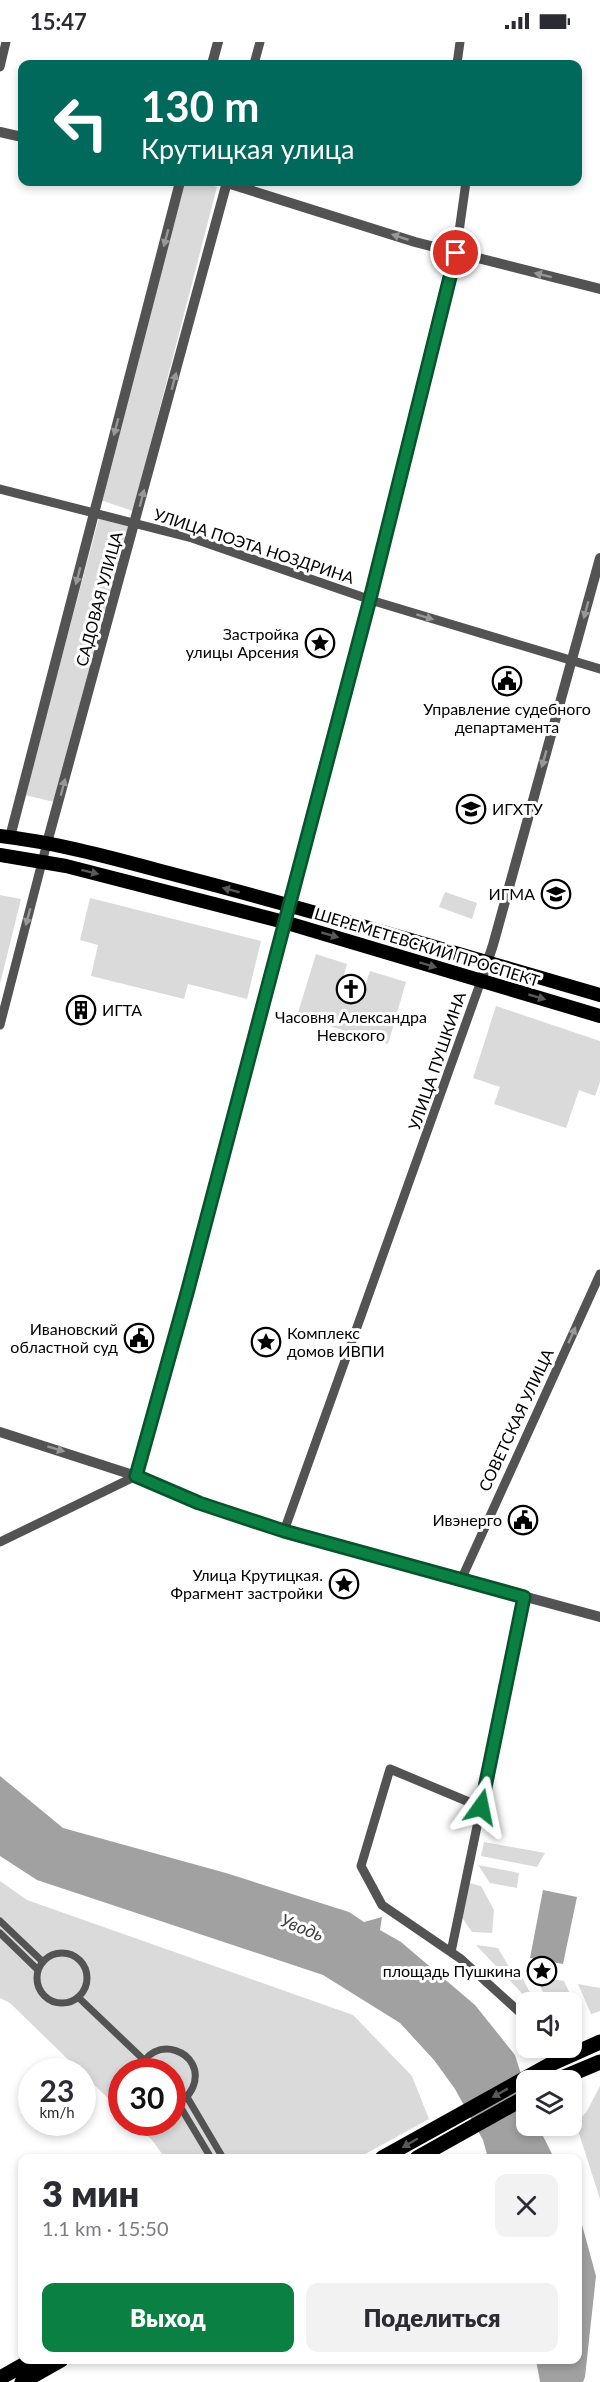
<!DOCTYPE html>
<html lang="ru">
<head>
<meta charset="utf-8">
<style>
  :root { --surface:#fff; --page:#f2f2f3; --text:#2b2b33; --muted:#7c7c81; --accent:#0b8043 }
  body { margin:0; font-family:Lato,sans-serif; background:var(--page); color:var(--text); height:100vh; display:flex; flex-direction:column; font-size:22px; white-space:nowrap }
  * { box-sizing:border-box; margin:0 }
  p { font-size:20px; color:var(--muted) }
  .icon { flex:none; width:33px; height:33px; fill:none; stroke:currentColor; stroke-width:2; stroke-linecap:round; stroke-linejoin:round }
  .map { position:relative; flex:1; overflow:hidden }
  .side { position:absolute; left:18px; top:2112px; width:564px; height:210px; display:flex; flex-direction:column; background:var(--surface); border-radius:12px; box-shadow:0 3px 9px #0003 }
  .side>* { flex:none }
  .guide { position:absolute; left:18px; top:18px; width:564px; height:126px; border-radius:12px; box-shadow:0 3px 9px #0003; background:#00695c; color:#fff; overflow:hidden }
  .tools { position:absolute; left:516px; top:1950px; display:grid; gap:12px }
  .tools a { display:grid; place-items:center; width:66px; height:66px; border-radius:12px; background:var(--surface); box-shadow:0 3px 9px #0003; font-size:30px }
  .speed { position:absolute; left:18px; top:2016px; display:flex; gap:12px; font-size:30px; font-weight:700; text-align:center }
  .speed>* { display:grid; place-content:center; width:78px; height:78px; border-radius:50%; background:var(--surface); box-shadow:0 3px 9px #0003; line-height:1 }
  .speed small { font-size:15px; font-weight:400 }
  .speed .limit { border:9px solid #d22; background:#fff; color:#111 }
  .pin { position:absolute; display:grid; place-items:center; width:51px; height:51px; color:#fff; margin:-26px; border:3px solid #fff; border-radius:50%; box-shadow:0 2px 6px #0007 }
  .me { position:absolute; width:66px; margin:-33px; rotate:12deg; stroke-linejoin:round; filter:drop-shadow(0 0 4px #0008) }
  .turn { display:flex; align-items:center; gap:21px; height:126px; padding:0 24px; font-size:27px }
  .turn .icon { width:78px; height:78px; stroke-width:2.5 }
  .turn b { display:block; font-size:42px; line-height:51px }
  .round { display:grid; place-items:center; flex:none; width:63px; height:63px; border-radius:12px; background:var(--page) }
  .overview { display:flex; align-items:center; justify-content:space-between; height:102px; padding:0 24px }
  h1 { font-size:36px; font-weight:800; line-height:45px }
  .button { display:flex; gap:12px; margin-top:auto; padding:12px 24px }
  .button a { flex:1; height:69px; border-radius:12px; background:var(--accent); color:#fff; font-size:24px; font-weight:800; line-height:69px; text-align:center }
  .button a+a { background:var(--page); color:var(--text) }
  .status { display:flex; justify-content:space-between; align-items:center; height:42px; padding:0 30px; background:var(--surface); direction:ltr }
  .status svg { height:16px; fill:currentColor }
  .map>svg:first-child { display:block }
</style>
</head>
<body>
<div class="status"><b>15:47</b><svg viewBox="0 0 49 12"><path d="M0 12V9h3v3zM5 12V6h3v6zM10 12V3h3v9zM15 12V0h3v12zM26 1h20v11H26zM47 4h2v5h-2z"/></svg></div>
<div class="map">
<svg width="600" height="2340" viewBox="0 0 600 2340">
  <rect width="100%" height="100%" fill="#fff"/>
  <!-- green -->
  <path fill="#dadada" d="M185,140H198L217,145L133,469L100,458Z
    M100,472L131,483L54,760L25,753Z
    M445,850L477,861L472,877L439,865Z
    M0,853L21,857L0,942Z
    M90,856L261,899L247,957L188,942L184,957L91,934L98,903L80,898Z
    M316,912L347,922L341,943L363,950L370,929L406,940L388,1002L297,974Z
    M496,964L600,999V1040L595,1054L579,1048L566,1086L494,1062L500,1045L473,1036Z
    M484,1800L545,1811L537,1825L481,1814Z
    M478,1823L519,1831L517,1846L490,1841Z
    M0,1839L27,1858L353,1973L412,2034L429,2077L358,2116H165L152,2098L134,2081L172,2080V2030H122L121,2069L10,1961L0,1956Z
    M469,1841L481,1844L494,1868L492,1891L472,1890L461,1874Z
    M476,1903L498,1906L509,1925L522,1935L535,1960H530Z
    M535,1934L564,1939L572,1956L570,1960H548Z
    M578,1942L600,1946V1969L591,1972Z
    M600,2044V2157L576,2082L587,2069Z"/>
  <!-- water -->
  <path fill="#a1a1a1" d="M0,1734L63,1786L226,1831L349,1870L364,1880L382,1875L380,1888L401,1900L475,1963L515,2013L526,2048V2084H538L554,2116H488L483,2098L455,2047L434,2018L400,1981L323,1933L37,1838L0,1814Z
    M543,1848L577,1855L563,1922L530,1916Z
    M578,2168L596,2234L585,2335L583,2340H540L536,2318H578Z"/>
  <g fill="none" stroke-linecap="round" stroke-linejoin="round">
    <!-- pedestrian -->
    <path stroke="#535353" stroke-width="7" d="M0,1879L43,1920
      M0,1891L38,1928
      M37 1936a25 25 0 1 1 50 0a25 25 0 1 1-50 0Z
      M78,1955L144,2018
      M139,2030C151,1989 207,2009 193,2045C189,2054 182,2060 172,2062
      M187,2055L223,2116
      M178,2061L211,2116"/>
    <!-- minor -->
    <path stroke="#535353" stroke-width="9" d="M254,22L260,0
      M457,22L460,0
      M0,25L6,0
      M0,447L192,496L377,560L600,627
      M0,983L47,801
      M284,1489L481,939
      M0,1500L136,1434L187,1251L375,535L456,211L466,140
      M461,1538L600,1232
      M481,1765L524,1555
      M451,1910L481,1765L390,1727L361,1824L382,1863L461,1917L526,1976"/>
    <!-- tertiary -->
    <path stroke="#535353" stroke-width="10" d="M212,22L218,0
      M0,90L22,95
      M224,140L415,200L600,247
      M10,795L180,140
      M47,801L227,140
      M481,939L493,903L600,516
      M0,1390L136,1434L199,1461L284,1489L600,1575"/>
    <!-- primary -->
    <path stroke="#000" stroke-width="14" d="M0,794C69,802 136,823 203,840C336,875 468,915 600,953
      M0,813L66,824L284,880L600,974"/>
    <!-- trunk -->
    <path stroke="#000" stroke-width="15" d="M557,2038L600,2020
      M382,2116L551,2022L600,2000
      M417,2116L526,2055
      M0,2336L32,2318
      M22,2340L61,2318"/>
  </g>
  <!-- one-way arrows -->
  <defs><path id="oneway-solid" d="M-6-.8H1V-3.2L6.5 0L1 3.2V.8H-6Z" transform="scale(1.5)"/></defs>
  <g fill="#989898">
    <use href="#oneway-solid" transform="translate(400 195) rotate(-162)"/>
    <use href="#oneway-solid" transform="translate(166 196) rotate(105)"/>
    <use href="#oneway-solid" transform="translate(543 233) rotate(-166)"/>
    <use href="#oneway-solid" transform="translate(174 339) rotate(-75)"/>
    <use href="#oneway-solid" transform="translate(116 385) rotate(105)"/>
    <use href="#oneway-solid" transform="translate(142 456) rotate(-75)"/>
    <use href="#oneway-solid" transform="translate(78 534) rotate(105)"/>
    <use href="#oneway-solid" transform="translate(586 568) rotate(105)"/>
    <use href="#oneway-solid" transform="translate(425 575) rotate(17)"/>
    <use href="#oneway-solid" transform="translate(544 717) rotate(106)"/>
    <use href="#oneway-solid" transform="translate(63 745) rotate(-75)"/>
    <use href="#oneway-solid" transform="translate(28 875) rotate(105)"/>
    <use href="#oneway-solid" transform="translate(572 1293) rotate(-66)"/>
    <use href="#oneway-solid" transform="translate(56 1407) rotate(17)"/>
  </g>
  <g fill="#595959">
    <use href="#oneway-solid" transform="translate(90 830) rotate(14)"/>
    <use href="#oneway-solid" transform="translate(231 848) rotate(-165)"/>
    <use href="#oneway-solid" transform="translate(330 893) rotate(16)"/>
    <use href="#oneway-solid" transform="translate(428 923) rotate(17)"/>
    <use href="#oneway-solid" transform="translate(537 955) rotate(16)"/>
    <use href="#oneway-solid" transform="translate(500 2051) rotate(151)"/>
    <use href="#oneway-solid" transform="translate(410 2101) rotate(150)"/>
  </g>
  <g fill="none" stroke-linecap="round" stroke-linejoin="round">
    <!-- route casing -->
    <g stroke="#07532c" stroke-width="15">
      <path id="route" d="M456,211L370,557L187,1251L136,1434L199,1461L284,1489L524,1555L481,1765"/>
    </g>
    <!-- route -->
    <use href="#route" stroke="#0b8043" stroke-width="10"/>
  </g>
  <!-- icons -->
  <defs>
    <g id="sight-ring" transform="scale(1.5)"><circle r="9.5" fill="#fff" stroke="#000" stroke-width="1.5"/><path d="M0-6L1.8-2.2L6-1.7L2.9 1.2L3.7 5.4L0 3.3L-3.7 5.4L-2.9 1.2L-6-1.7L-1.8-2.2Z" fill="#000"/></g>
    <g id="civic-ring" transform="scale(1.5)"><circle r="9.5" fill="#fff" stroke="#000" stroke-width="1.5"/><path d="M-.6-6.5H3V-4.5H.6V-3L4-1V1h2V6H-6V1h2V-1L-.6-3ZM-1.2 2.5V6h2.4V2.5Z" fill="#000"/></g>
    <g id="university-ring" transform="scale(1.5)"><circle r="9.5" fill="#fff" stroke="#000" stroke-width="1.5"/><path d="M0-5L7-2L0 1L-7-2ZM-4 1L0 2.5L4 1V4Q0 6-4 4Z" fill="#000"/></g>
    <g id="church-ring" transform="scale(1.5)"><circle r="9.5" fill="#fff" stroke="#000" stroke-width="1.5"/><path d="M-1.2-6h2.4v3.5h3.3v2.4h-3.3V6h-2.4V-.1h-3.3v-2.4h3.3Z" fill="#000"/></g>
    <g id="building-ring" transform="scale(1.5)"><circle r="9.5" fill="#fff" stroke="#000" stroke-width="1.5"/><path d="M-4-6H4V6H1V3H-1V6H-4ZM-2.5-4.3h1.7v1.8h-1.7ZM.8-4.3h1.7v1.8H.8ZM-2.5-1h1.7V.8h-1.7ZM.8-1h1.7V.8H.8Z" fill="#000"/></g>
  </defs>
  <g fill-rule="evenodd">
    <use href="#sight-ring" x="320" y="601"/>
    <use href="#civic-ring" x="507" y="639"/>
    <use href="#university-ring" x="471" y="767"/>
    <use href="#university-ring" x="556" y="852"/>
    <use href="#church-ring" x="351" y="947"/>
    <use href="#building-ring" x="81" y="968"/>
    <use href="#civic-ring" x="139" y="1296"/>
    <use href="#sight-ring" x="266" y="1300"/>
    <use href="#civic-ring" x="523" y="1478"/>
    <use href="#sight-ring" x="344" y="1542"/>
    <use href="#sight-ring" x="542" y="1929"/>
  </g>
  <g text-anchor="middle" stroke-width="6" stroke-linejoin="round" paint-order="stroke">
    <!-- street labels -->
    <g font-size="16" fill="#000" stroke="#fff">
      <text transform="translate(254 504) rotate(18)" y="6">УЛИЦА ПОЭТА НОЗДРИНА</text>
      <text transform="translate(99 557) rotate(-75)" y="6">САДОВАЯ УЛИЦА</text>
      <text transform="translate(427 905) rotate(17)" y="6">ШЕРЕМЕТЕВСКИЙ ПРОСПЕКТ</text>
      <text transform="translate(437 1019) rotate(-71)" y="6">УЛИЦА ПУШКИНА</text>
      <text transform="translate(516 1378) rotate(-65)" y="6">СОВЕТСКАЯ УЛИЦА</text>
    </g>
    <!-- poi labels -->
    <g font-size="16" fill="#000" stroke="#fff" text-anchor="end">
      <text x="299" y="598">Застройка<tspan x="299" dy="18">улицы Арсения</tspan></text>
      <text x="507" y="673" text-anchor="middle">Управление судебного<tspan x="507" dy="18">департамента</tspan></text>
      <text x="492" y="773" text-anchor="start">ИГХТУ</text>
      <text x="535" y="858">ИГМА</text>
      <text x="102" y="974" text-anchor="start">ИГТА</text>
      <text x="351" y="981" text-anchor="middle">Часовня Александра<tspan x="351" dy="18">Невского</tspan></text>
      <text x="118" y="1293">Ивановский<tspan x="118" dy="18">областной суд</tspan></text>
      <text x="287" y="1297" text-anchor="start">Комплекс<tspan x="287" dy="18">домов ИВПИ</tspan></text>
      <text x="502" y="1484">Ивэнерго</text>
      <text x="323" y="1539">Улица Крутицкая.<tspan x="323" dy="18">Фрагмент застройки</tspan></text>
      <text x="521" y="1935">площадь Пушкина</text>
    </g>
    <!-- water labels -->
    <g font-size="18" font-style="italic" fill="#424242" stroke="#fff">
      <text transform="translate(302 1886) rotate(22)" y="6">Уводь</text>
    </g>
  </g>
</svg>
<div class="tools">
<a><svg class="icon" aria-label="sound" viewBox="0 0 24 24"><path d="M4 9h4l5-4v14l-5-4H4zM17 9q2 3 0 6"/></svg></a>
<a><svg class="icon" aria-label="layers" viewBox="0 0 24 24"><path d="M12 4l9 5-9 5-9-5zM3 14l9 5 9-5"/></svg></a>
</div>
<div class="speed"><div>23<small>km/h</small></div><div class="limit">30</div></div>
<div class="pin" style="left:456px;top:211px;background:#d93025"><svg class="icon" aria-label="arrive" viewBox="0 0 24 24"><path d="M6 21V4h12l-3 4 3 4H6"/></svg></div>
<svg class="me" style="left:481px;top:1765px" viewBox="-20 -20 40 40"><path d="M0-17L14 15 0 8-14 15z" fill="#0b8043" stroke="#fff" stroke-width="4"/></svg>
<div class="guide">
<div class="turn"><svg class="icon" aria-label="left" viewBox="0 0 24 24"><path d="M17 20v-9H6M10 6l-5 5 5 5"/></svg><div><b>130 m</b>Крутицкая улица</div></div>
</div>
<section class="side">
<div class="overview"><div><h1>3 мин</h1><p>1.1 km · 15:50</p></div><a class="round"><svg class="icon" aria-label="close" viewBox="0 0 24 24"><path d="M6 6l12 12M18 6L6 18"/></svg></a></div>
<div class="button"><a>Выход</a><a>Поделиться</a></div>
</section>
</div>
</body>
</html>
